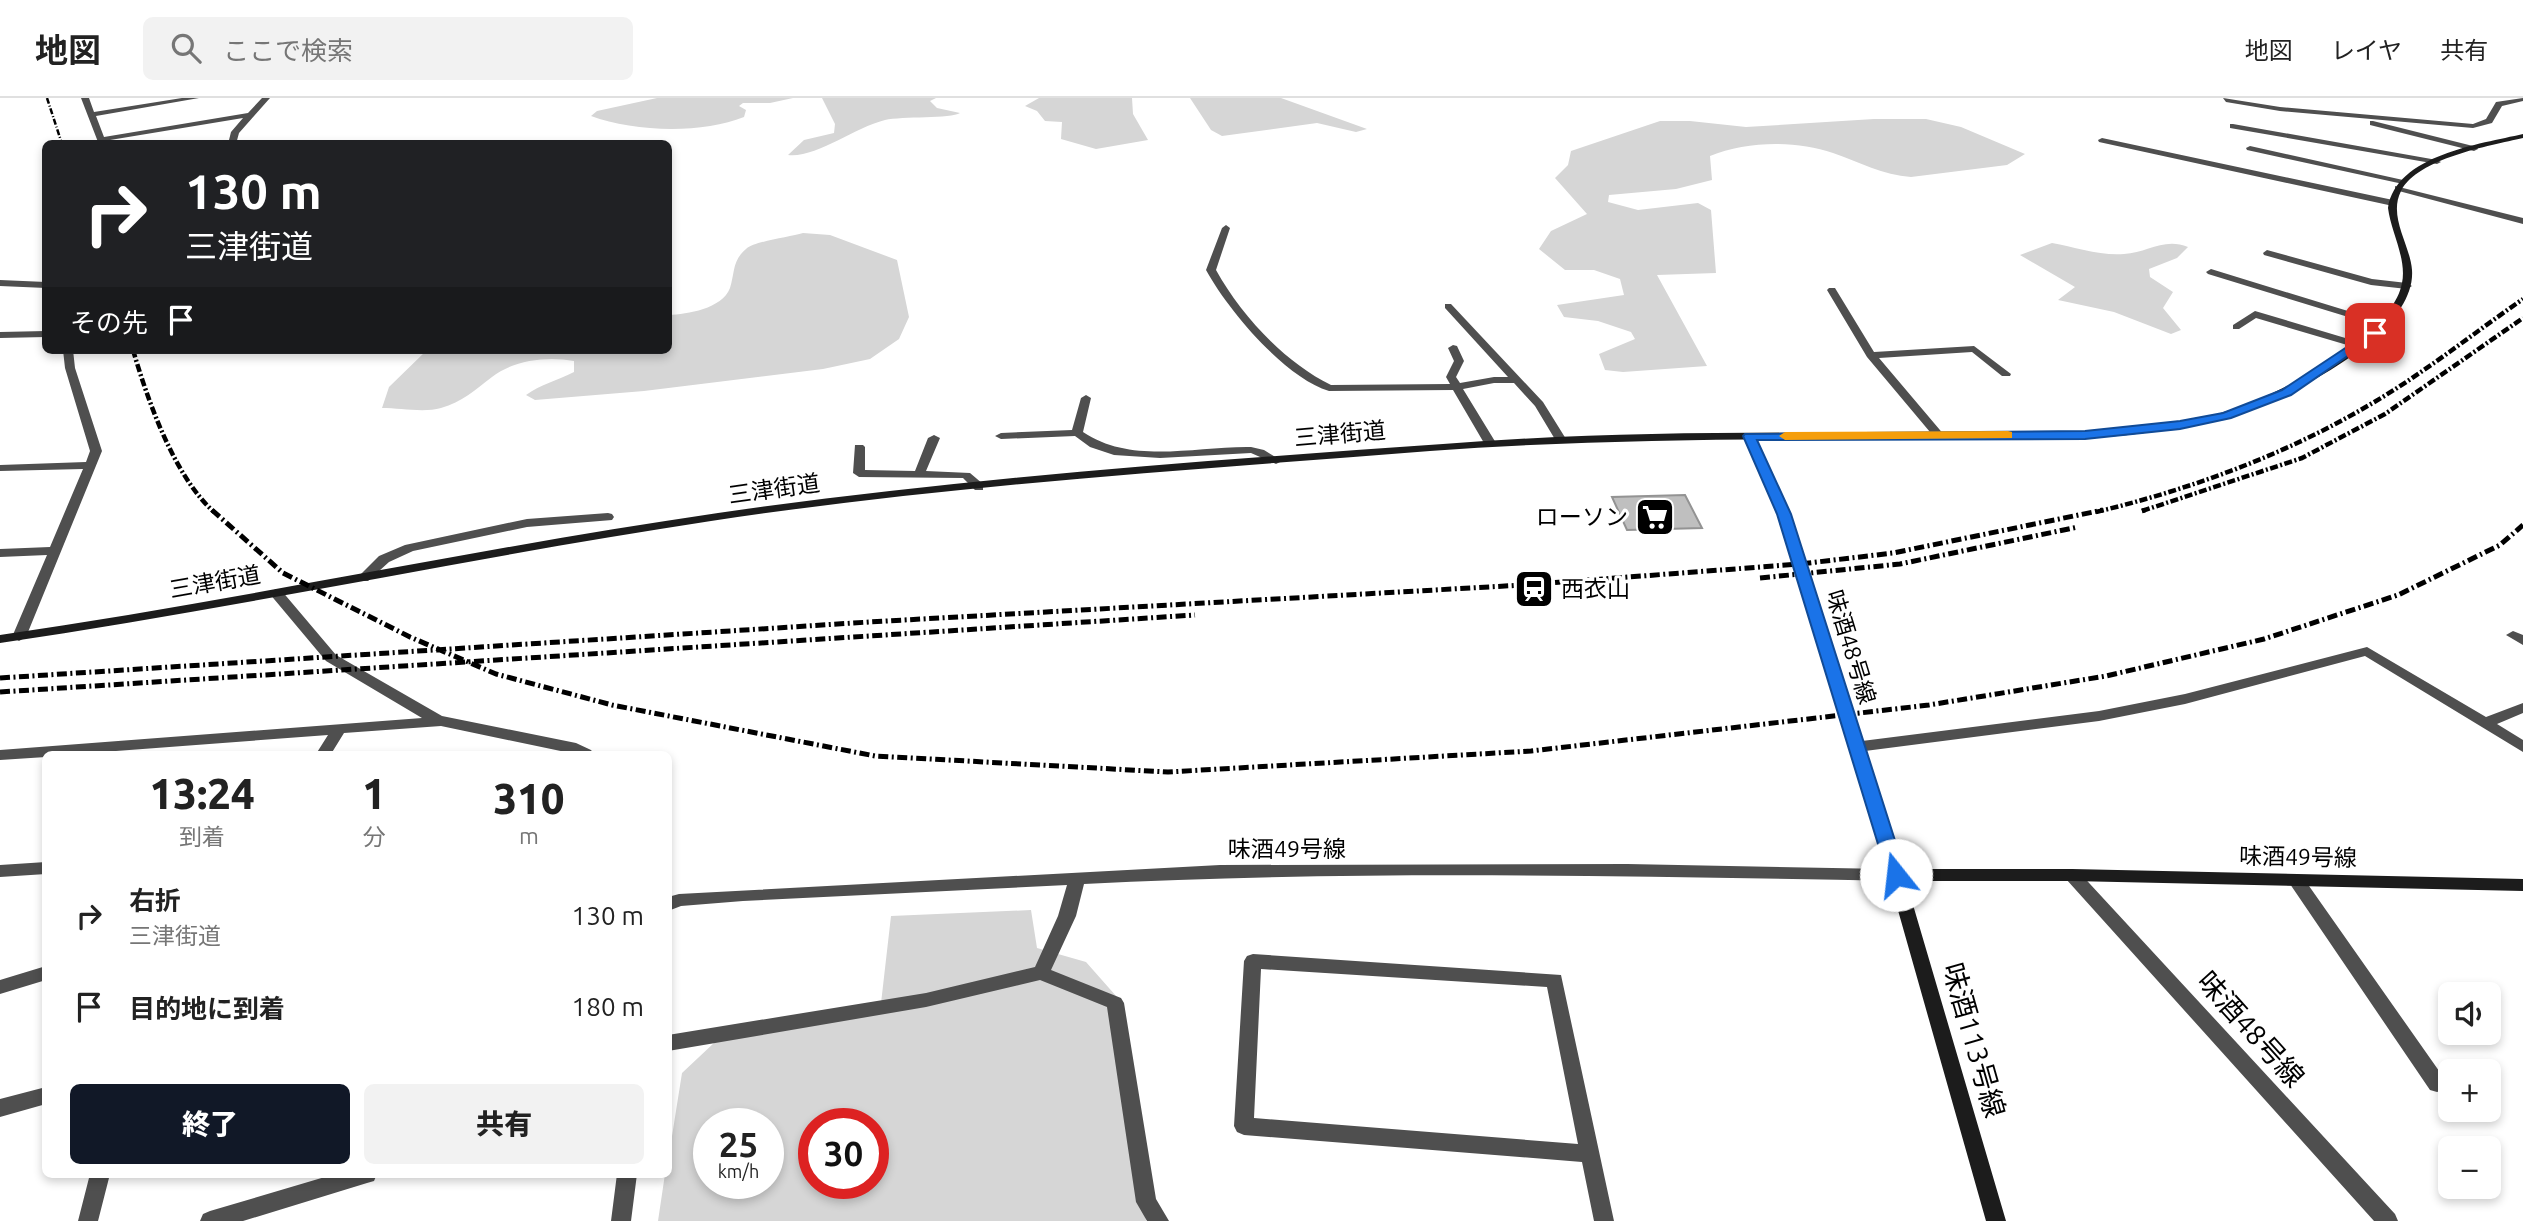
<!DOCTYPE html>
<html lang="ja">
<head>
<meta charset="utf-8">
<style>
  :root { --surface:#fff; --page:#f2f2f2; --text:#222; --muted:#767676; --line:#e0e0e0; --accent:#111827 }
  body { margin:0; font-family:Ubuntu,"Noto Sans JP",sans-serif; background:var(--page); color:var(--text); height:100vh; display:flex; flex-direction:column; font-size:26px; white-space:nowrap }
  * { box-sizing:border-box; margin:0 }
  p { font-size:23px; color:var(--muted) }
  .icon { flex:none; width:38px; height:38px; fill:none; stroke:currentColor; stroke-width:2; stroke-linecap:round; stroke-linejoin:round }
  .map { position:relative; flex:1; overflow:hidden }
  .panel { position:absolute; left:42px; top:653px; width:630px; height:427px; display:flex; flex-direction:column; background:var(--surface); border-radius:10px; box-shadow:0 4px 10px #0003 }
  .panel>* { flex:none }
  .banner { position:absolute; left:42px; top:42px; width:630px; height:214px; border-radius:10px; box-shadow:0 4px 10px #0003; background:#202124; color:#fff; overflow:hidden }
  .tools { position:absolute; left:2438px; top:884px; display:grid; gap:14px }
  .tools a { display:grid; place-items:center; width:63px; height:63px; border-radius:10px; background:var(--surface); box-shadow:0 4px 10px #0003; font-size:35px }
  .speed { position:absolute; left:693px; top:1010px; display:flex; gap:14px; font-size:35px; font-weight:700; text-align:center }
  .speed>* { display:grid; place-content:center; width:91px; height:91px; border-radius:50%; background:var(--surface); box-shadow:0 4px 10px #0003; line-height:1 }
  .speed small { font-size:18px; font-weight:400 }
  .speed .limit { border:10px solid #d22; background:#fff; color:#111 }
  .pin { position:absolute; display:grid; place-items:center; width:60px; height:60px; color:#fff; margin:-30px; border-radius:14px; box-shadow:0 4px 10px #0006 }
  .me { position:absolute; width:77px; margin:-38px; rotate:344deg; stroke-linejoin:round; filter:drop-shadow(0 0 5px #0008) }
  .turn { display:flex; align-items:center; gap:24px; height:147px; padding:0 28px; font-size:32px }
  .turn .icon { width:91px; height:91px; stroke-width:2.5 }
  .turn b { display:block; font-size:49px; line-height:60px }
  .then { display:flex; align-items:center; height:66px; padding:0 28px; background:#0003; gap:14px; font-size:26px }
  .eta { display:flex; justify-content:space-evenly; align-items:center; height:119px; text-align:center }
  .eta b { font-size:42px; font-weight:800; line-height:49px }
  .cta { display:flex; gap:14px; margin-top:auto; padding:14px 28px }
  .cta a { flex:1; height:80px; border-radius:10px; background:var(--accent); color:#fff; font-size:28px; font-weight:800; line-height:80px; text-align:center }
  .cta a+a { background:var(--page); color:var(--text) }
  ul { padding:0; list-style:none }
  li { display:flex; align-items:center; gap:21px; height:91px; padding:0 28px }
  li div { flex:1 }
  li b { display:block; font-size:26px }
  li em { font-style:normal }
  header { display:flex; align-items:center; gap:42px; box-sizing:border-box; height:98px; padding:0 35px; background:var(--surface); border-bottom:2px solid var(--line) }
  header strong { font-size:33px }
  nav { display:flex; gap:38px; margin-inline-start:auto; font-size:24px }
  .search { width:490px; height:63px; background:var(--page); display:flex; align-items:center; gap:18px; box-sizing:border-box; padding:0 24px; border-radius:10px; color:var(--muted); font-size:26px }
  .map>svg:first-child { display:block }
</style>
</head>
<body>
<header>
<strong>地図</strong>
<div class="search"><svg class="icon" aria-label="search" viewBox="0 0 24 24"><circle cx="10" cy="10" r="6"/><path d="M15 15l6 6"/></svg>ここで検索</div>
<nav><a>地図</a><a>レイヤ</a><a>共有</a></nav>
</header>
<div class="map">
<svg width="2523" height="1123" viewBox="0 0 2523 1123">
  <rect width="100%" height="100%" fill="#fff"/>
  <!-- green -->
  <path fill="#d6d6d6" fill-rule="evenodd" d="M657,0H793L770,5H743L739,8L746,12L744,19C702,36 634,34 591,18L597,13Z
    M822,0H936L930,3L937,10L960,15C951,21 902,18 885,22C853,30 817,60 788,57L804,42L834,35L835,26Z
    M1039,0H1132L1133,16L1148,42L1096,51L1061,41L1062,24L1045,23L1037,13L1025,8Z
    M1190,0H1281L1367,31L1356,34L1317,25L1222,38L1211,32Z
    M1874,21H1926L1961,29L2025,56L2007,67L1911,79C1883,77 1859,64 1833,55C1796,42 1746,43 1710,58L1712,82L1676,91L1609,97L1608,104L1638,112L1698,105L1711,112L1716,175L1657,177L1707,268L1623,274L1605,272L1599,256L1635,241L1631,234L1598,223L1564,219L1557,207L1624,197L1620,181L1594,172H1565L1539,151L1551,133L1587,116L1555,80L1568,67L1571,53L1660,23H1690L1746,29Z
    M803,135L830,137L897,162L909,219L899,241L870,261L823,271L644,293L535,302L526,297C541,286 557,283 574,274V263C547,258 514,262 492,279C475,292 462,304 441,310C424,315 400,310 382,310L389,289L427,252H668L669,217C687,216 722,211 730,190C735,174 732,163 746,151C755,143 790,139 803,135Z
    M2052,145C2075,149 2100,158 2124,156C2147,155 2164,139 2188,149L2177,160L2149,171L2150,179L2173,194L2163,210L2181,232L2171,236L2114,214L2058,202L2075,189L2020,157Z
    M1031,812L1037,850L1086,864L1124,907L1146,1123H658L665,1076H668L669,1057L682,975L715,944L880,914L891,818ZM709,1026H768V1085H709ZM814,1026H873V1085H814Z"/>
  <!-- building -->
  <path fill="#bfbfbf" stroke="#939393" stroke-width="2" d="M1685,397L1702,430L1627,432L1612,399Z"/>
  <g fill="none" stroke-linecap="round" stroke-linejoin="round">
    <!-- street -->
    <path fill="#4f4f4f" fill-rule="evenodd" d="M81,0H89L94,14L182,0H199L96,18L104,39L248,15L262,0H270L239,35L236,46H228L231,34L243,20L98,44Z
      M2223,0L2280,9L2473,26L2486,21L2496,4L2523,0V3L2502,8L2492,25L2473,30L2280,13L2226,4Z
      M2373,23L2477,49L2478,51L2474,53L2370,27V23Z
      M2233,26L2437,62L2441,64L2437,66L2230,30V26Z
      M2102,40L2393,102L2397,105L2393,108L2099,44L2098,42Z
      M2250,48L2403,82L2407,84L2403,86L2247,52L2246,50Z
      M2395,88L2523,120V126L2395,92Z
      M1226,127L1230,130L1216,172C1241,217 1284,264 1331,287L1450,286L1446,279L1454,263L1448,250L1453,247L1457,248L1464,263L1456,279L1460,285L1494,279H1508L1445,210V206H1451L1543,304L1566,341L1560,344L1556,343L1535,308L1514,285H1494L1463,291L1496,345L1490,348L1484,345L1453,292L1329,293C1284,279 1228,212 1206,172L1222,130Z
      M2267,152L2372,181L2407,185L2412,188L2407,191L2371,187L2264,157L2263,155Z
      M2211,171L2387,225L2389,227L2381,229L2208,176L2206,174Z
      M0,182L46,184V190L0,188Z
      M1829,190H1835L1874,254L1974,248L2011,276L2010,278H2002L1972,254L1879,260L1945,338L1939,341L1935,340L1867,259L1827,192Z
      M2255,213L2362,245L2363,247L2354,249L2256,220L2239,231H2233V227Z
      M46,233V239L0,240V234Z
      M63,252H73L75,270L102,353L26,539L19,543L12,539L47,457L0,459V451L50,449L83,371L0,373V367L86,364L90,353L65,270Z
      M1086,297L1091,300L1083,334C1132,367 1195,348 1251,349L1264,352L1282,363L1276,366L1251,355L1160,360L1114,357L1090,349L1075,338L1001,341L995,338L1001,335L1072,332L1081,300Z
      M1749,335L1755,338L1790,416L1862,643L2099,613L2185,596L2367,549L2486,619L2523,605V615L2497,626L2523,642V654L2365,558L2185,606L2099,623L1865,653L1904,777L1902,781L1896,783C1625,778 1354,772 1084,786L1076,818L1051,872L1121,900L1124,905L1156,1101L1169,1123H1147L1136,1104L1107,909L1040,882L926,909L668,953V937L926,895L1035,869L1058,818L1067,787L743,803L681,808L668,813V799L679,796L1220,767L1627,766L1886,771L1778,416L1743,338Z
      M934,337L940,340L926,373L970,375L983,386V392H975L963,380L859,379L853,375L855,347H863L865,349V372L915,373L928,340Z
      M608,415L612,416L614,419L612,422L527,429L413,453L389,464L368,483H358L357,480L379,458L405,447L527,421Z
      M276,491L281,492L336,557L442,618L576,645L591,652L594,656H575L441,628L344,635L331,656H316L328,637L76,656H46V659L0,662V652L422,620L326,563L269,495Z
      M2513,533L2523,537V547L2506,537Z
      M46,764V776L0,779V767Z
      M2072,771L2078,773L2395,1116L2398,1123H2374L2066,781L2064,777L2066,773Z
      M2296,776L2302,778L2444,980L2447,986L2444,992L2437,994L2430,992L2290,786L2288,782L2290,778Z
      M1253,856L1561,877L1614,1123H1594L1582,1064L1244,1037L1237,1034L1234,1028L1244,863L1247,858ZM1261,871L1547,889L1578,1046L1254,1020Z
      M46,868V882L0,896V882Z
      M46,989V1006L0,1019V1001Z
      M90,1076H110L98,1123H78Z
      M335,1076H377L374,1083L367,1085L243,1123H200L203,1116L210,1113Z
      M617,1076H637L631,1123H611Z"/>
    <!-- secondary -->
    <path fill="#1c1c1c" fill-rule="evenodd" d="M2523,36V40C2489,48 2418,60 2401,93C2388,119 2410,146 2412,172C2417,240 2273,309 2218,322C2108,349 1991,341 1879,341C1729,341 1579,342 1430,353C1190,372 949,387 711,423C473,459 238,510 0,545V537C240,502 478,450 718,415C958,380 1201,363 1443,346C1596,334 1750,334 1903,335C2004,335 2138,343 2233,311C2282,295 2392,239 2402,185C2407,161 2391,134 2388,110C2396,57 2480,46 2523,36Z
      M1896,771H2072L2523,781V793L2072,783H1906L2006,1123H1986L1888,777L1890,773Z"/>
    <!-- rail-far2 -->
    <path stroke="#000" stroke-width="2.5" stroke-dasharray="6 2 1 2" stroke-linecap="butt" d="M47,0L62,46"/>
    <!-- rail-far1 -->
    <path stroke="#000" stroke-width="4.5" stroke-dasharray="8 2.5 2 2.5" stroke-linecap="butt" d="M133,252C148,303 174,378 214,414
      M2142,413L2302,360L2385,316L2523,220
      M2096,414C2188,392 2282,358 2364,310C2419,279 2471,237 2523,201"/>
    <!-- rail -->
    <path stroke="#000" stroke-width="5" stroke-dasharray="10 3.5 2 3.5" stroke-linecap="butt" d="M212,412L283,475L410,539L496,576L612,607L875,658L1168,674L1531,653L1929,607L2106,578L2264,541L2398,497L2500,447L2523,427
      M2142,413L2145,412
      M1760,480L1900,466L2078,429
      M0,580L869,524L1523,487L1800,466L1893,455L2103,412
      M0,594L1195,517"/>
  </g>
  <!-- route -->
  <path fill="#1a73e8" stroke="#114b97" stroke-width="2" d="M2371,233L2381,235L2291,297L2231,320L2180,331L2085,341L1757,342L1791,416L1906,777L1903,782H1889L1777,416L1743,338L1745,336L2085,333L2180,323L2223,315L2282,292Z"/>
  <!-- slow -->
  <path fill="#f59e0b" d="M2008,333L2012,334V340L1785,342L1779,338L1785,334Z"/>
  <!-- icons -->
  <defs>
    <g id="supermarket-square" transform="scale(2.0125)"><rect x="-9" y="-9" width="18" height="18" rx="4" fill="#000" stroke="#fff"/><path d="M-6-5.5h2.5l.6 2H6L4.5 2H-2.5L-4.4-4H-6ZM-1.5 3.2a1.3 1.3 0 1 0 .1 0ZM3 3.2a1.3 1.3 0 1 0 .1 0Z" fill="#fff"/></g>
    <g id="station-square" transform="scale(2.0125)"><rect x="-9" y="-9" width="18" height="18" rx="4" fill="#000" stroke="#fff"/><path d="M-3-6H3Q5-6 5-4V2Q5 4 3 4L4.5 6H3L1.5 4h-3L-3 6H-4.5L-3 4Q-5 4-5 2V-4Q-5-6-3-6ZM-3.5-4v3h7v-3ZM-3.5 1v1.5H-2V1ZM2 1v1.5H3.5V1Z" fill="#fff"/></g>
  </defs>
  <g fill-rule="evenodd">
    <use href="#supermarket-square" x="1655" y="419"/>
    <use href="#station-square" x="1534" y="491"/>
  </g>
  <g text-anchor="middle" stroke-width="6" stroke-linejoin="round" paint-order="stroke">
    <!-- street labels -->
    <g font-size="23" fill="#000" stroke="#fff">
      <text transform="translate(1340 336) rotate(-5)" y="8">三津街道</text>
      <text transform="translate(774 391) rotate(-8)" y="8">三津街道</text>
      <text transform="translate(215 484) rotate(-10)" y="8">三津街道</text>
      <text transform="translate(1851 549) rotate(73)" y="8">味酒48号線</text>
      <text x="1287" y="759">味酒49号線</text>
      <text transform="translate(2298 759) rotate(1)" y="8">味酒49号線</text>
    </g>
    <!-- poi labels -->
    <g font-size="23" fill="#000" stroke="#fff" text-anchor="end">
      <text x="1628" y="427">ローソン</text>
      <text x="1561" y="499" text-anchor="start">西衣山</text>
    </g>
    <!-- near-street labels -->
    <g font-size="28" fill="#000" stroke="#fff">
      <text transform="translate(2251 931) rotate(48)" y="10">味酒48号線</text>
      <text transform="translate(1974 942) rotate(74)" y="10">味酒113号線</text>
    </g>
  </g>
</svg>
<div class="tools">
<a><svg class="icon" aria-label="sound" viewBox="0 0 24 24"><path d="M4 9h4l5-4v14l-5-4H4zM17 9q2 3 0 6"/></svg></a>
<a>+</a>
<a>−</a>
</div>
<div class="speed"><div>25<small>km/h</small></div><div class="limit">30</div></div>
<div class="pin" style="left:2375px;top:235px;background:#d93025"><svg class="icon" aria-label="arrive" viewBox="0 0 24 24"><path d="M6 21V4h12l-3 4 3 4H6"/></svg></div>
<svg class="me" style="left:1896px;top:777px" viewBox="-20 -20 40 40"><circle r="19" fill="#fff"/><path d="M0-13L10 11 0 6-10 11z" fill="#1a73e8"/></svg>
<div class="banner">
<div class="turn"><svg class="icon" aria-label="right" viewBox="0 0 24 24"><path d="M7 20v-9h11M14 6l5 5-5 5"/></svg><div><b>130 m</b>三津街道</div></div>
<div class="then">その先<svg class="icon" aria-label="arrive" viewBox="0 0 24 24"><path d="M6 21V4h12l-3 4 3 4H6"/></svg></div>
</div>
<section class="panel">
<div class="eta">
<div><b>13:24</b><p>到着</p></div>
<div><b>1</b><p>分</p></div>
<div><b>310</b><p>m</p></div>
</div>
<ul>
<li><svg class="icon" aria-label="right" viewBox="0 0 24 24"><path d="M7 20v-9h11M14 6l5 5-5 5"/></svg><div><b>右折</b><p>三津街道</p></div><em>130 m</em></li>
<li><svg class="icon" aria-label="arrive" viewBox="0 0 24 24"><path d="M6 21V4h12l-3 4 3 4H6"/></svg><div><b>目的地に到着</b></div><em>180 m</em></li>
</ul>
<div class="cta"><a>終了</a><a>共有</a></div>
</section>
</div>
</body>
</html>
